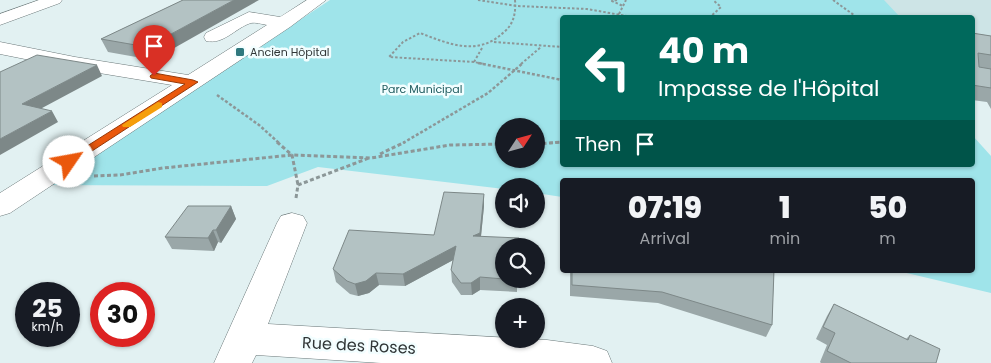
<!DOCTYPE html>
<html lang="en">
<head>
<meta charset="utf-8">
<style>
  :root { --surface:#171b24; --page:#242831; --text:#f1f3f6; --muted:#9ea1a6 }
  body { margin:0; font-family:Poppins,sans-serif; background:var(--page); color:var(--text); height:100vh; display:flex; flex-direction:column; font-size:19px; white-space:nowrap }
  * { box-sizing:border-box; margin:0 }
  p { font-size:16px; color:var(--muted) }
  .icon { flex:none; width:28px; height:28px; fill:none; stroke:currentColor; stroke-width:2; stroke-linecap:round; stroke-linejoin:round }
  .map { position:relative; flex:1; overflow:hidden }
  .panel { position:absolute; left:560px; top:178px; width:415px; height:95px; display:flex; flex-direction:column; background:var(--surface); border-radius:5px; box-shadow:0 1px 4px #0004 }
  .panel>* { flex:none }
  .top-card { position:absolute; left:560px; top:15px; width:415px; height:152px; border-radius:5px; box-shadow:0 1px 4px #0004; background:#00695c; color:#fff; overflow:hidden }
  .needle { width:32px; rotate:54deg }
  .fabs { position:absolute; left:495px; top:118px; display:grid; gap:10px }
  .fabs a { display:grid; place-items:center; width:50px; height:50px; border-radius:50%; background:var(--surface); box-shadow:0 1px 4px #0004; font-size:25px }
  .speed { position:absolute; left:15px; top:282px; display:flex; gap:10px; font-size:25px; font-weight:700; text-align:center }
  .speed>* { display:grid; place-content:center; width:65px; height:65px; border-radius:50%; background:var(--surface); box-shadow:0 1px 4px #0004; line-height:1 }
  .speed small { font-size:12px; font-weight:400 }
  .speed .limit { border:8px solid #d22; background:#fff; color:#111 }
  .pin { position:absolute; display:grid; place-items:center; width:42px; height:42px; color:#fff; margin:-51px -21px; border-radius:50% 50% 50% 0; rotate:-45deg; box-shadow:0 0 5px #0007 }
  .pin .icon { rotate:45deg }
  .me { position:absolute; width:55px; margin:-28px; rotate:57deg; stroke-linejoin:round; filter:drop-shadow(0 0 4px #0008) }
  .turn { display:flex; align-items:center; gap:18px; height:105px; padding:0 15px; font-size:22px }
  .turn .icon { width:65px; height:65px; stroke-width:2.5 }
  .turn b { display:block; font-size:35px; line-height:42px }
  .then { display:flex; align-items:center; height:48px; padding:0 15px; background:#0003; gap:10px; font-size:19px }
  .eta { display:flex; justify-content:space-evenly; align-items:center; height:85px; text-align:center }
  .eta b { font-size:30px; font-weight:800; line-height:35px }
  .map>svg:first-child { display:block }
</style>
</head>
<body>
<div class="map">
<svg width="991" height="363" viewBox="0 0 991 363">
  <rect width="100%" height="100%" fill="#e2f1f2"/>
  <!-- built -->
  <path fill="#cde4e6" d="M883,0H991V37L973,36L972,18L899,17Z"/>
  <!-- green -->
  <path fill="#9fe4ea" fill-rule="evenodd" d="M330,0H884L900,17L562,18V165H972L973,136L991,156V293L894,270H972V180H562V197L536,193V186H504V189L318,167L267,186L50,185ZM504,126H536V159H504Z"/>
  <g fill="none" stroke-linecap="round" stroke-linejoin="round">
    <!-- minor casing -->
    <g stroke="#6c797a" stroke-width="1">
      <path id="minor" d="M39,0H62L60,3L0,25V14Z
        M307,0H326L290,27L10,213L0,216V193L172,85L75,69L0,54V42L75,57L188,75L267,25C262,24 255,22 251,23C235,28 224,45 206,41L204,37L206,33L249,12L280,17Z
        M292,213L303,216L307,223L268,324L547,340L593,346L607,351L612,363H381L256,355L252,363H214L277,223L281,216Z"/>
    </g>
    <!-- path-far2 -->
    <path stroke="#8c9798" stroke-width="2" stroke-dasharray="2.5 2" stroke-linecap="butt" d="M478,0L517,6L587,9L638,18
      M617,0L612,1L623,6
      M833,0L858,18
      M619,14L626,0
      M709,18L721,7L713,0
      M494,42L562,47
      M482,48L474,62L484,64
      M474,62L389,57L403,42L420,33C449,44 478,57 504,32C514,24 516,12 515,0
      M521,64L541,47"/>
    <!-- path-far1 -->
    <path stroke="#8c9798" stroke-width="2.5" stroke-dasharray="3 2" stroke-linecap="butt" d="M478,63L562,80
      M217,95L259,125L279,143
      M403,143L488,93L523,63
      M550,143L562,142"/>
    <!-- path -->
    <path stroke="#8c9798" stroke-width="3" stroke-dasharray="4 2.5" stroke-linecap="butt" d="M277,142L292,155L298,185
      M536,144L562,142
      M380,154L405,142
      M94,176L120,175L163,168L292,155L371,158L450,145L504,144
      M296,198L298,185L369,158"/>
    <!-- minor -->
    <use href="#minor" fill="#fff" fill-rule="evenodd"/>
  </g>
  <!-- wall -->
  <path fill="#9aa7a8" d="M183,0L153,60L108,52L101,39Z
    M972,33L991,36V69L979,67L991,69V109L987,102L972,100Z
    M484,194V206L481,237L517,279V292L480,290L472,295H461L452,282L451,270L453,260L405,286L379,285L369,293L358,296L350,294L336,282L333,269L434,235Z
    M231,206L236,219L221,243L218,242L214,251L172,249L165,237Z
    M570,270H774L772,325L766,337L658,303L570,296Z
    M834,304L906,339L910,335L936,363H821L820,362L827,345L816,339L827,316Z"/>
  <!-- shaded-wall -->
  <path fill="#7d8888" d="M234,0H259L153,60L147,47Z
    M97,65L102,76L29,115L22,104Z
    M52,111L58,122L0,155V139Z
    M484,194V206L480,245L473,236Z
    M231,206L236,219L221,243L216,230Z
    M213,230L218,242L214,251L208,238Z
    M456,246L457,258L405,286L403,274Z
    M376,273L379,285L369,293L358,296L355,284Z
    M480,277V290L472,295L471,283Z"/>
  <!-- building -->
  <path fill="#b3c2c3" stroke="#7d8888" d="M183,0H234L147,47L101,39Z
    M972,33L991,36V55L978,53L979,67L991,69V88L972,85Z
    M37,55L97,65L22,104L52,111L0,139V72Z
    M444,192L484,194L480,233L473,236L519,238V246H504V279L480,277L471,283H461L451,270L456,246L403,274L376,273L366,281L355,284L347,281L333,269L349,230L434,235Z
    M188,206H231L216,230H213L208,238L165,237Z
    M572,270H737L741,271V270H774L772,325L662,292L572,285Z
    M834,304L908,340L910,335L940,349L936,363H851L827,351L835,333L823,327Z"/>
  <!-- route -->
  <path fill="#ea580c" stroke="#983908" d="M154,73L193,80L198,82L72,164H65L63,162L65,160L185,84L151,78L150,76Z"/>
  <!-- slow -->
  <path fill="#f59e0b" d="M158,102L162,103V107L130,127H123L122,125Z"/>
  <!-- markers -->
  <rect fill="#2f787e" stroke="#f2feff" stroke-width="2" x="235" y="47" width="10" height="10" rx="2.5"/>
  <g text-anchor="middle" stroke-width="5" stroke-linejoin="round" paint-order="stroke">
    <!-- far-poi labels -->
    <g font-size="11" fill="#303637" stroke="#f2feff" text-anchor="start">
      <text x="250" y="56">Ancien Hôpital</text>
    </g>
    <!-- far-park labels -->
    <g font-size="11" fill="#215d61" stroke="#f2feff">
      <text x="422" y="93">Parc Municipal</text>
    </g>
    <!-- near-street labels -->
    <g font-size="16" fill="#303637" stroke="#f2feff">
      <text transform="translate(359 345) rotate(3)" y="6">Rue des Roses</text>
    </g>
  </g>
</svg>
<div class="fabs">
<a><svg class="needle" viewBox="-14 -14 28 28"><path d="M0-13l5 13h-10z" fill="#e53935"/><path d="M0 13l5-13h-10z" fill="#9ea1a6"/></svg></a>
<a><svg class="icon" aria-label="sound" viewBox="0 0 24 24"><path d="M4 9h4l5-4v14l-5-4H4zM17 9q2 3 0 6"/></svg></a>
<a><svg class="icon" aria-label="search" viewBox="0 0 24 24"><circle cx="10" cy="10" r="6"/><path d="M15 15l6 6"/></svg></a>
<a>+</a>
</div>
<div class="speed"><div>25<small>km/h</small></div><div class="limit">30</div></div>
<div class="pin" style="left:154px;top:76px;background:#d93025"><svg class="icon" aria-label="arrive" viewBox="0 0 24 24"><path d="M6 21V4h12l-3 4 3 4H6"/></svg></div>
<svg class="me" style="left:69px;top:162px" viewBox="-20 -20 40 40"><circle r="19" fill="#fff"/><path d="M0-13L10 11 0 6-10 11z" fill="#ea580c"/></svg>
<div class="top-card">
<div class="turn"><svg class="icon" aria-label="left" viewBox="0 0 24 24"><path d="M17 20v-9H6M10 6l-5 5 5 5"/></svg><div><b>40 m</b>Impasse de l'Hôpital</div></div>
<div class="then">Then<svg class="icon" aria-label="arrive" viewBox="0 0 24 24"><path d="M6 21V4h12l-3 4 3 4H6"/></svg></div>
</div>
<section class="panel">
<div class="eta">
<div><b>07:19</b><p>Arrival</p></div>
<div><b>1</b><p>min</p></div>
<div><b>50</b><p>m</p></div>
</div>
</section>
</div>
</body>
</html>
